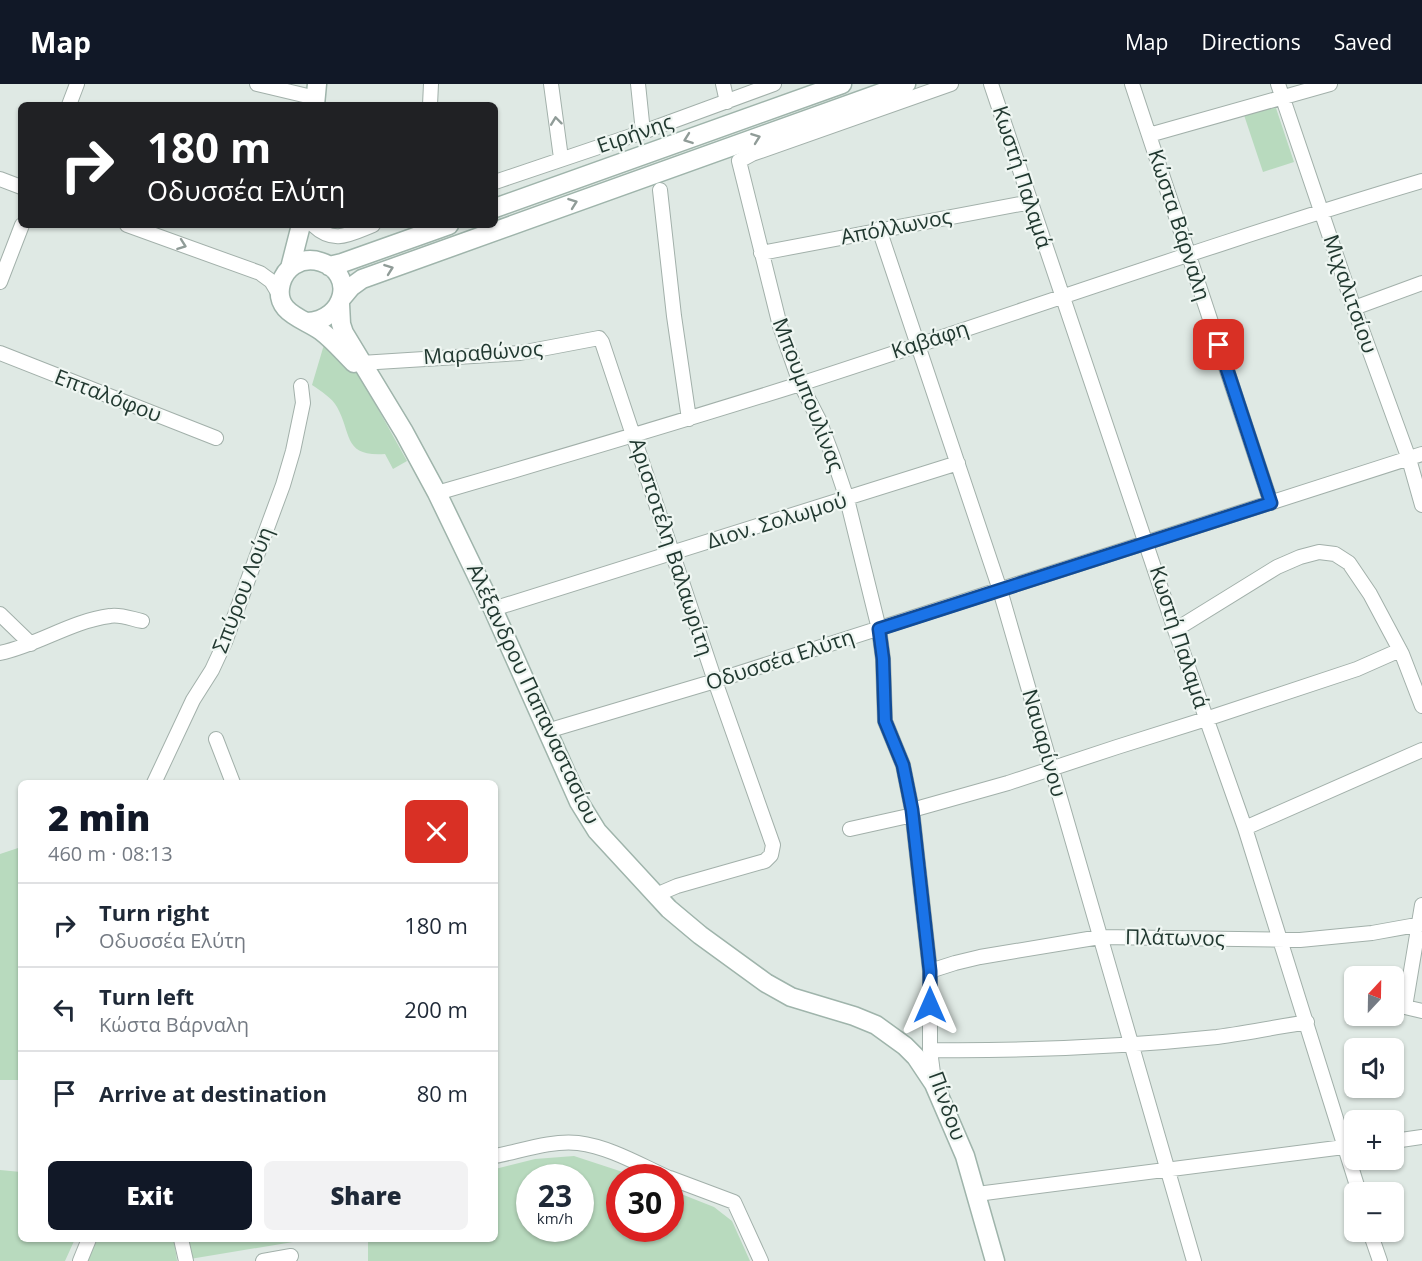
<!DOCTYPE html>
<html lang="en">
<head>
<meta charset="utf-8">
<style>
  :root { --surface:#fff; --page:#f2f2f3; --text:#1f2937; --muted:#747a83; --line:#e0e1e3; --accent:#111827 }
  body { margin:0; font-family:"Open Sans",sans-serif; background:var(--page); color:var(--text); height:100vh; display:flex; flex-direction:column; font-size:22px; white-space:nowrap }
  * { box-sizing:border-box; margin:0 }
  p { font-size:20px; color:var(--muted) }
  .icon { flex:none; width:33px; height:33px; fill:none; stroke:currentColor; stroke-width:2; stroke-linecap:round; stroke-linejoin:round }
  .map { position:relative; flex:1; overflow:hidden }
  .panel { position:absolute; left:18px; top:696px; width:480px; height:462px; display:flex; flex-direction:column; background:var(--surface); border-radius:9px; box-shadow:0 2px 4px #0004 }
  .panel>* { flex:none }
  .hud { position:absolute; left:18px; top:18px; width:480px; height:126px; border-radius:9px; box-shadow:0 2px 4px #0004; background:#202124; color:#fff; overflow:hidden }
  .needle { width:39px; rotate:22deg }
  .buttons { position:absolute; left:1344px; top:882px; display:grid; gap:12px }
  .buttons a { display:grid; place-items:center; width:60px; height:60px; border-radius:9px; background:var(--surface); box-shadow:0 2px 4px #0004; font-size:30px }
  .speed { position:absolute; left:516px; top:1080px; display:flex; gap:12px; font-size:30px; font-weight:700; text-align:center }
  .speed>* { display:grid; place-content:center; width:78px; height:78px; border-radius:50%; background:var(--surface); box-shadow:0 2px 4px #0004; line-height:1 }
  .speed small { font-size:15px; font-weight:400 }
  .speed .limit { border:9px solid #d22; background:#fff; color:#111 }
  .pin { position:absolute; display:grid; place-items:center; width:51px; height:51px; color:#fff; margin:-26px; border-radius:12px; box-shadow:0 3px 9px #0006 }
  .me { position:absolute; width:66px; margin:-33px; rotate:0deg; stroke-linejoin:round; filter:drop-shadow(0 0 4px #0008) }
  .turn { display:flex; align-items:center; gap:21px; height:126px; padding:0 30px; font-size:27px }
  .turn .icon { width:78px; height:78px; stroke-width:2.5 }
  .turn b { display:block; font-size:42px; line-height:51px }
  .round { display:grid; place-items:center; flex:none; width:63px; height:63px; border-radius:9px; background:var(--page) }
  .overview { display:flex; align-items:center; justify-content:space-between; height:102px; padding:0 30px }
  h1 { font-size:36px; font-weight:800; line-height:45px; color:var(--accent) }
  .primary-button { display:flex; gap:12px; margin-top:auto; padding:12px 30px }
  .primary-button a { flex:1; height:69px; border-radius:9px; background:var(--accent); color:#fff; font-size:24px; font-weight:800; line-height:69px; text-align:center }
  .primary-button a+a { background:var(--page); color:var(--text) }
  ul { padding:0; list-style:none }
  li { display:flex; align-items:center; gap:18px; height:84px; padding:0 30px; border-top:2px solid var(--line) }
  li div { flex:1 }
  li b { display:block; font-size:22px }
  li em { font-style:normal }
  header { display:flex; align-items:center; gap:36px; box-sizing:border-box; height:84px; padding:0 30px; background:var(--accent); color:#fff }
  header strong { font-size:28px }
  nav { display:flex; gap:33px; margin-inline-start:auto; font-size:21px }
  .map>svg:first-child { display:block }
</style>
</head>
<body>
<header>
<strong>Map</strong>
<nav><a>Map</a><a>Directions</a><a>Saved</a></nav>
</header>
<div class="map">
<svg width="1422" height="1177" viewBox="0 0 1422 1177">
  <rect width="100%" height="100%" fill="#dfe9e4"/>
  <!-- green -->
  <path fill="#b8dabe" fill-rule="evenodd" d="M1275,21L1294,78L1263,88L1244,31Z
    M333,244L407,377L393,385L385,370C343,373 352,350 337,323C332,314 321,307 312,301L323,264Z
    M21,763V996H0V770Z
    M574,1072L638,1093L620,1094V1144H670L671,1106L714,1123L732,1137L750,1177H368V1155H495V1085L535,1075ZM530,1094H580V1144H530Z
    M0,1086L21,1088V1155H75L65,1177H0Z
    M94,1155H174L177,1177H85Z
    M183,1155H311L184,1176Z"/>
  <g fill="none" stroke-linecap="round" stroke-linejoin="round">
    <!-- street casing -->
    <g stroke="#a2b0aa" stroke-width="16">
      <path id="street" d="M257,0L316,14
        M551,0L561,74
        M638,0L643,48
        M723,0L727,18
        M991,0L1175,546L1245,744L1359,1108
        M1132,0L1271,419
        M1278,0L1354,224L1409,375L1422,421
        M69,21L77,0
        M430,21L431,0
        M1149,51L1330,0
        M0,95L21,103
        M495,98L643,48L774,0
        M660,106L674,232L689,335
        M127,141L260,189L271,197L280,212
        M313,141C334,161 350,150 373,141
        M879,145L1000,506L1194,1177
        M761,169L1031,118
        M0,198L22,141
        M1354,224L1422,199
        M0,269L216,354
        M361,279L520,269L599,254L602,258L715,597L773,761L771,771L765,777L677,802L656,811
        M437,409C558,374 679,338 800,300C1007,233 1213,159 1422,97
        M493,525L958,379
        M0,530L31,560
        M1175,546L1277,483L1300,473L1319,468L1335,470L1349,479L1370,510L1402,570L1422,622
        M0,569C38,561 71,537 110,532C120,530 132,535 142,537
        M547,647L715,597L1422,370
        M216,655L233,699
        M154,699L193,616L212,586L225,558L283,401L293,367L303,319L301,302
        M912,726L1008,699L1117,663L1206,635L1357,585L1400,566
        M1245,744L1422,666
        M850,745L913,731
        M1422,821L1405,923L1422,927
        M930,887L955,879L980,873L1100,853L1300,856L1372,849L1422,840
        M930,966C1026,967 1121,963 1217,953C1247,949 1277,943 1307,938
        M934,997L930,966V887L912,726L903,681L885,637L883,575L879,545L847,415L833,373L819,336L800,299L780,242L739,77L752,70L951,0
        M1394,1057L1422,1053
        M495,1072C521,1067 551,1056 578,1059C610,1063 640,1081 669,1094
        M670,1094L734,1118L761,1177
        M977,1110L1352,1062
        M1370,1148L1380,1177
        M181,1155L186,1177
        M80,1177L89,1155
        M263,1177L291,1172"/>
    </g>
    <!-- secondary casing -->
    <g stroke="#9fb4ab" stroke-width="21">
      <path id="secondary" d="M315,21L317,0
        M495,124L842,0
        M329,182L342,179L449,141
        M290,184L301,141
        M341,215L351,203L362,195L906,0
        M340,220L341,240L344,249L404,348L437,409L493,525L579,718L597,747L656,811L669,825L700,851L766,899L791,913L854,932L876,941L905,962L916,973L934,1000L965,1072L995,1177
        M307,238C346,236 356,189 321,178C312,175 302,176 294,181C288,185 283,192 281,199C273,229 303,234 321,247C333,256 343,268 354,279"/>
    </g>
    <!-- street -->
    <use href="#street" stroke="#fff" stroke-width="14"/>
    <!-- secondary -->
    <use href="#secondary" stroke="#fff" stroke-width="18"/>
  </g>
  <!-- one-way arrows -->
  <defs><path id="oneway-chevron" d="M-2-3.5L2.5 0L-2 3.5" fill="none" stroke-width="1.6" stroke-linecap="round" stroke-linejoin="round" transform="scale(1.5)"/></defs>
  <g stroke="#909c98">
    <use href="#oneway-chevron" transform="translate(556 37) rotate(-97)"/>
    <use href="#oneway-chevron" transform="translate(756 54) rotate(-20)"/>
    <use href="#oneway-chevron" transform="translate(688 55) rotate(160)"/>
    <use href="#oneway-chevron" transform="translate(573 119) rotate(-20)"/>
    <use href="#oneway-chevron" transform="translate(182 161) rotate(20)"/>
    <use href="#oneway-chevron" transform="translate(389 185) rotate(-20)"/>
  </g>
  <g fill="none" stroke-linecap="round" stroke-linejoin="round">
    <!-- route casing -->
    <g stroke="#114b97" stroke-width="15">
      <path id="route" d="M930,921V887L912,726L903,681L885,637L883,575L879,545L1271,419L1219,261"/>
    </g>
    <!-- route -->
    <use href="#route" stroke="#1a73e8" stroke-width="10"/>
  </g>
  <g text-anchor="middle" stroke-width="4.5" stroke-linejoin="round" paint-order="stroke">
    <!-- street labels -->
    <g font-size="21" fill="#213830" stroke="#eff6f2">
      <text transform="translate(635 50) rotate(-19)" y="7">Ειρήνης</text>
      <text transform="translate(1022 93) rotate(72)" y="7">Κωστή Παλαμά</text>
      <text transform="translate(1179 141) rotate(72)" y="7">Κώστα Βάρναλη</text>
      <text transform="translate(896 143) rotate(-11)" y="7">Απόλλωνος</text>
      <text transform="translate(1350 210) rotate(71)" y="7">Μιχαλιτσίου</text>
      <text transform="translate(930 256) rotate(-18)" y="7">Καβάφη</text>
      <text transform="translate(483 269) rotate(-4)" y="7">Μαραθώνος</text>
      <text transform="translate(808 311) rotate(69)" y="7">Μπουμπουλίνας</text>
      <text transform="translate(108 312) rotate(21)" y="7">Επταλόφου</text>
      <text transform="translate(777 437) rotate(-17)" y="7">Διον. Σολωμού</text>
      <text transform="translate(671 463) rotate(72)" y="7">Αριστοτέλη Βαλαωρίτη</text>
      <text transform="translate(243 506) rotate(-69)" y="7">Σπύρου Λούη</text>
      <text transform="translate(1179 553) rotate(72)" y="7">Κωστή Παλαμά</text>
      <text transform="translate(780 576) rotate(-18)" y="7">Οδυσσέα Ελύτη</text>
      <text transform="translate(533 610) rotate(65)" y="7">Αλέξανδρου Παπαναστασίου</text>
      <text transform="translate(1044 659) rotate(74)" y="7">Ναυαρίνου</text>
      <text transform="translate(1175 854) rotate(1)" y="7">Πλάτωνος</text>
      <text transform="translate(947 1022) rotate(70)" y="7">Πίνδου</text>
    </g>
  </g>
</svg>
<div class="buttons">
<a><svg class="needle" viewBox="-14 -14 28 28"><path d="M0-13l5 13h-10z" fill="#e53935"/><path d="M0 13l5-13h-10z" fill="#747a83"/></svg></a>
<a><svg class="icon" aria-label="sound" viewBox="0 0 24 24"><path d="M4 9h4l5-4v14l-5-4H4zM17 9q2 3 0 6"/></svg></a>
<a>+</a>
<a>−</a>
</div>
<div class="speed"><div>23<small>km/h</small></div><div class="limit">30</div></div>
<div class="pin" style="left:1219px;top:261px;background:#d93025"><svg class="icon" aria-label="arrive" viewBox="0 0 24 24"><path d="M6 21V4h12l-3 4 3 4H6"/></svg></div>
<svg class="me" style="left:930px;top:921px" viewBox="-20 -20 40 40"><path d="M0-17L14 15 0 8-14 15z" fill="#1a73e8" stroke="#fff" stroke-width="4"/></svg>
<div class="hud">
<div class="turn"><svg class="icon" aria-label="right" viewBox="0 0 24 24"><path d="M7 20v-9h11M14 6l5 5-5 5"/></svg><div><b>180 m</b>Οδυσσέα Ελύτη</div></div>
</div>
<section class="panel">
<div class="overview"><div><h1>2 min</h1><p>460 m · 08:13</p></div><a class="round" style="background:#d93025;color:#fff"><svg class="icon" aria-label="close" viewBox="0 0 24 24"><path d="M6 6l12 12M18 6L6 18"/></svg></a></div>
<ul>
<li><svg class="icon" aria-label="right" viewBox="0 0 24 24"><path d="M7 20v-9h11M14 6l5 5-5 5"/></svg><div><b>Turn right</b><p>Οδυσσέα Ελύτη</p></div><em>180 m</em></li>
<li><svg class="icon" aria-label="left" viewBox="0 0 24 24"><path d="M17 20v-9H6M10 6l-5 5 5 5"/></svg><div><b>Turn left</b><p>Κώστα Βάρναλη</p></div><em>200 m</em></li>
<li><svg class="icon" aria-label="arrive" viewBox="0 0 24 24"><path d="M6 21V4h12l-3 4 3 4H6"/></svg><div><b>Arrive at destination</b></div><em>80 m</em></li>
</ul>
<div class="primary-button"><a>Exit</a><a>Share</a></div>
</section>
</div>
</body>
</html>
